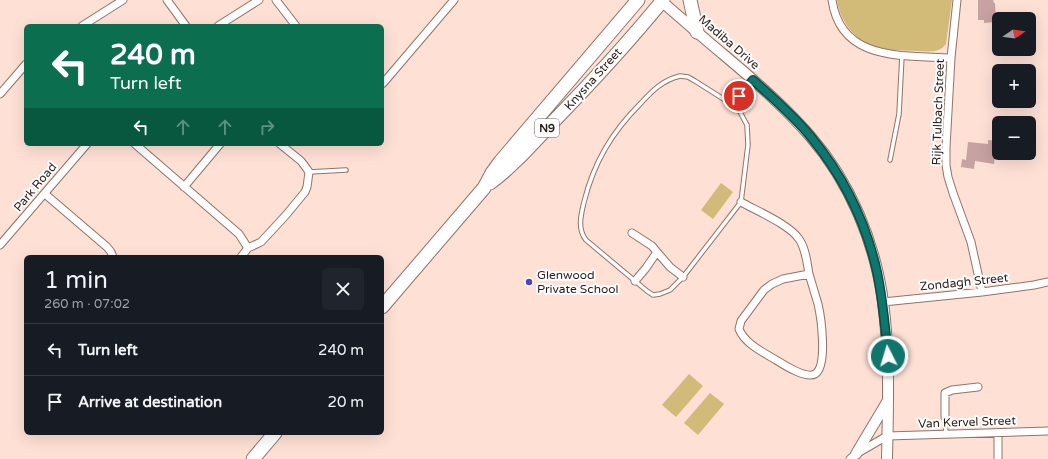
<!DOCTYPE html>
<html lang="en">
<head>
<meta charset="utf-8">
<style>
  :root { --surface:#171b24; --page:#20242c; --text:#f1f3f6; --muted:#9ea1a6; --line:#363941 }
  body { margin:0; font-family:"Varela Round",sans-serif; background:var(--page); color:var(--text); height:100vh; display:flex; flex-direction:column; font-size:15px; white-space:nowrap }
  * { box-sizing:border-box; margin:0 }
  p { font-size:13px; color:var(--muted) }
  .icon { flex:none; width:22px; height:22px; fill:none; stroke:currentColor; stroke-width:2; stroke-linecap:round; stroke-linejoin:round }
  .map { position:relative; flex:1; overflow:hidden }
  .panel { position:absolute; left:24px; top:255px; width:360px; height:180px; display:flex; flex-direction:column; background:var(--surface); border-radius:6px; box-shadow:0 4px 16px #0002 }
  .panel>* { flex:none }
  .banner { position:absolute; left:24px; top:24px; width:360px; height:122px; border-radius:6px; box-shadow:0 4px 16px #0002; background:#0b6e4f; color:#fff; overflow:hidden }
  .needle { width:26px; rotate:77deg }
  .buttons { position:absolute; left:992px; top:12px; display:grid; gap:8px }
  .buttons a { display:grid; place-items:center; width:44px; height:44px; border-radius:6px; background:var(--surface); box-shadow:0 4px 16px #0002; font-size:20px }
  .pin { position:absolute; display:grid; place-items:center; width:34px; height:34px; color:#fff; margin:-17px; border:2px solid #fff; border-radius:50%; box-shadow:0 1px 4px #0007 }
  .me { position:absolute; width:44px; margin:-22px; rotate:355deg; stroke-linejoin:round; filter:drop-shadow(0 0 3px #0008) }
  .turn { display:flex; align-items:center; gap:14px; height:84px; padding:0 20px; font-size:18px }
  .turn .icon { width:52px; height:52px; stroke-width:2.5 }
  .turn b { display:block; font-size:28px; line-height:34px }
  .lanes { display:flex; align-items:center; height:38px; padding:0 20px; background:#0003; justify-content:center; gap:20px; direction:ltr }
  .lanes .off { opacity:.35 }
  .round { display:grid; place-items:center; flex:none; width:42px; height:42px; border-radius:6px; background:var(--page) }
  .overview { display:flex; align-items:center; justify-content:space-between; height:68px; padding:0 20px }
  h1 { font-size:24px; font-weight:600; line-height:30px }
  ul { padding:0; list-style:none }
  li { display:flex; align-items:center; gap:12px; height:52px; padding:0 20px; border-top:1px solid var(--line) }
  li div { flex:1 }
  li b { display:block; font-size:15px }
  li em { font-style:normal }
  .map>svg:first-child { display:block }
</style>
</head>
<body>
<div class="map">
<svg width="1048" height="459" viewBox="0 0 1048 459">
  <rect width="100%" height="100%" fill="#fee0d5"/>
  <!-- green -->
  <path fill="#d2ba78" d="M837,0H952L946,44C939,54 927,51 915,51C903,50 888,51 876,48C855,41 840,21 837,0Z
    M721,183L733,192L713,219L701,210Z
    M689,374L703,386L676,417L662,405Z
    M710,393L724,404L698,435L684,423Z"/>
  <!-- building -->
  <path fill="#c8a1a2" d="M978,0H993L994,3H995L996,22L984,23V20H978Z
    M988,140L996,141L994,164L975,161L974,169L961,167L962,159L966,160L968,142L988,144Z"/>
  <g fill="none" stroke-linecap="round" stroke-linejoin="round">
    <!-- lane casing -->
    <g stroke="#947266" stroke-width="5.5">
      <path id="lane" d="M680,76L688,77L695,81L733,105L740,112L747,125L748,145L741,202L683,277L670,290L660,294L653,295L647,291L586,240C577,228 581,215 584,202C594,162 612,132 641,103C653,90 663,80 680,76Z
        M733,105L752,81
        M890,160L899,114L902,55
        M309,172L346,170
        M945,417L946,434"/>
    </g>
    <!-- street casing -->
    <g stroke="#947266" stroke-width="9">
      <path id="street" d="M167,0L186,26
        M276,0L296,26
        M832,0C841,62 903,55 951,58
        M957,0L951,58L946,147V165L948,177L953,193L971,242L982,292
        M82,26L123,0
        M218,26L259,0
        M382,84L385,81L454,0
        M0,94L26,64
        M135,144L239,234L248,248L241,257
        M184,187L220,144
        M45,194L107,247L111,252L113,257
        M741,202C757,211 790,225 799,239C806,249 807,263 809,274C812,284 815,294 818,304C821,317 828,366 815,374C806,379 784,365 776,360C763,352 745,344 739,329L741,321L764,290L772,284L783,279L809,274
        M632,233L652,246L657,252
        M0,245L87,144
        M248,248L261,242L286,215L305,192L307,187L309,172L307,169L301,161L280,144
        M635,281L646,268L657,252L670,267L683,277
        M883,302L982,292L1034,285L1048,282
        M945,417V393L952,390L978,387
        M850,459L856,454L887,436L1048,431
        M998,459V433"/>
    </g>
    <!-- secondary casing -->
    <g stroke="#947266" stroke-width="12">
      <path id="secondary" d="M660,0C681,18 702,37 724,55C754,80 784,106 810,136C850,182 875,242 883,302C890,354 888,407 887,459
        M856,454L887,402"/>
    </g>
    <!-- highway casing -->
    <g stroke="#947266" stroke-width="15">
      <path id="highway" d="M690,0L697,32
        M490,183C513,166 532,144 551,124C590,84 628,43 663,0
        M382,307L484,188L492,173L500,162L638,0
        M253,459L275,433"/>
    </g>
    <!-- lane -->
    <use href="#lane" stroke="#fff" stroke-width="3.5"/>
    <!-- street -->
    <use href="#street" stroke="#fff" stroke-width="7"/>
    <!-- secondary -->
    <use href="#secondary" stroke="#fff" stroke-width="10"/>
    <!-- highway -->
    <use href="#highway" stroke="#fff" stroke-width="13"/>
  </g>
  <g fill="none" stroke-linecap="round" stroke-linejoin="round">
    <!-- route casing -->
    <g stroke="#0a4d48" stroke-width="10">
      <path id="route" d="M739,96L753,80C773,98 794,116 811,137C843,176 866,222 877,272C883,300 885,328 888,356"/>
    </g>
    <!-- route -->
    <use href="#route" stroke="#0f766e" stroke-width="7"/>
  </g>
  <!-- markers -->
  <circle fill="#4b47bd" stroke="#fff" stroke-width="1.5" cx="529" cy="282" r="4"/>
  <g text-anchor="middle" stroke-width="4" stroke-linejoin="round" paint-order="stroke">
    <!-- shield labels -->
    <rect fill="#fff" stroke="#695f5c" stroke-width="1" x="535" y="119" width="24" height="18" rx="3"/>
    <g font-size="11" font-weight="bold" fill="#291b16">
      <text x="547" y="132">N9</text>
    </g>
    <!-- street labels -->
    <g font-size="12" fill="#291b16" stroke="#fff">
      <text transform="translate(729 42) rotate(41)" y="4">Madiba Drive</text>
      <text transform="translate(593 79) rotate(-48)" y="4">Knysna Street</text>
      <text transform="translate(938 112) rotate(-88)" y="4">Rijk Tulbach Street</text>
      <text transform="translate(35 187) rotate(-50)" y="4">Park Road</text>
      <text transform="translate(964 282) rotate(-6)" y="4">Zondagh Street</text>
      <text transform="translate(967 422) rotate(-2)" y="4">Van Kervel Street</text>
    </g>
    <!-- poi labels -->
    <g font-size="12" fill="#291b16" stroke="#fff" text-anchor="start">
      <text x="537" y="279">Glenwood<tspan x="537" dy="14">Private School</tspan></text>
    </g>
  </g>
</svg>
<div class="buttons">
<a><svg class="needle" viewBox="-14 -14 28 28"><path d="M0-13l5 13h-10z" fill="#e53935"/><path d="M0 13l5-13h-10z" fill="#9ea1a6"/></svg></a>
<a>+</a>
<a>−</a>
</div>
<div class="pin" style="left:739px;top:96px;background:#d93025"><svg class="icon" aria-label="arrive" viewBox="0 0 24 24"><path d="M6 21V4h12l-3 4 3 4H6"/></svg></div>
<svg class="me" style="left:888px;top:356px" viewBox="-20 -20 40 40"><circle r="17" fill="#0f766e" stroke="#fff" stroke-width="3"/><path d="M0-11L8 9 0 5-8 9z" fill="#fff"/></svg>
<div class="banner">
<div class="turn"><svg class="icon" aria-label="left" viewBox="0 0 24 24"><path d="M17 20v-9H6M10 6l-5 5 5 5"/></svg><div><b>240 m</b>Turn left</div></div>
<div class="lanes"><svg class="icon" aria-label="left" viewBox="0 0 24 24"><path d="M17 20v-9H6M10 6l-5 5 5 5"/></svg><svg class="icon off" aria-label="ahead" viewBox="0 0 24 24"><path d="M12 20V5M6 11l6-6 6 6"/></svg><svg class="icon off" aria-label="ahead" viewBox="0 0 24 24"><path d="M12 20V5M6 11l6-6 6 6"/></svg><svg class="icon off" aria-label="right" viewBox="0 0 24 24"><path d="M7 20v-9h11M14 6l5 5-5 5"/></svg></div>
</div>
<section class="panel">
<div class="overview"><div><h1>1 min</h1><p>260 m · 07:02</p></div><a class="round"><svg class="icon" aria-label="close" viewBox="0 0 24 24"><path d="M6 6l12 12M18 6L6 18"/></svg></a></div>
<ul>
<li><svg class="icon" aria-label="left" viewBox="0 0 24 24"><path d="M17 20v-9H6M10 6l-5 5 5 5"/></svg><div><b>Turn left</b></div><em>240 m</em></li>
<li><svg class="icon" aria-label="arrive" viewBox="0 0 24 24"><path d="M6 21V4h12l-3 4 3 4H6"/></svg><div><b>Arrive at destination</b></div><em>20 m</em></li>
</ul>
</section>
</div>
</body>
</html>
